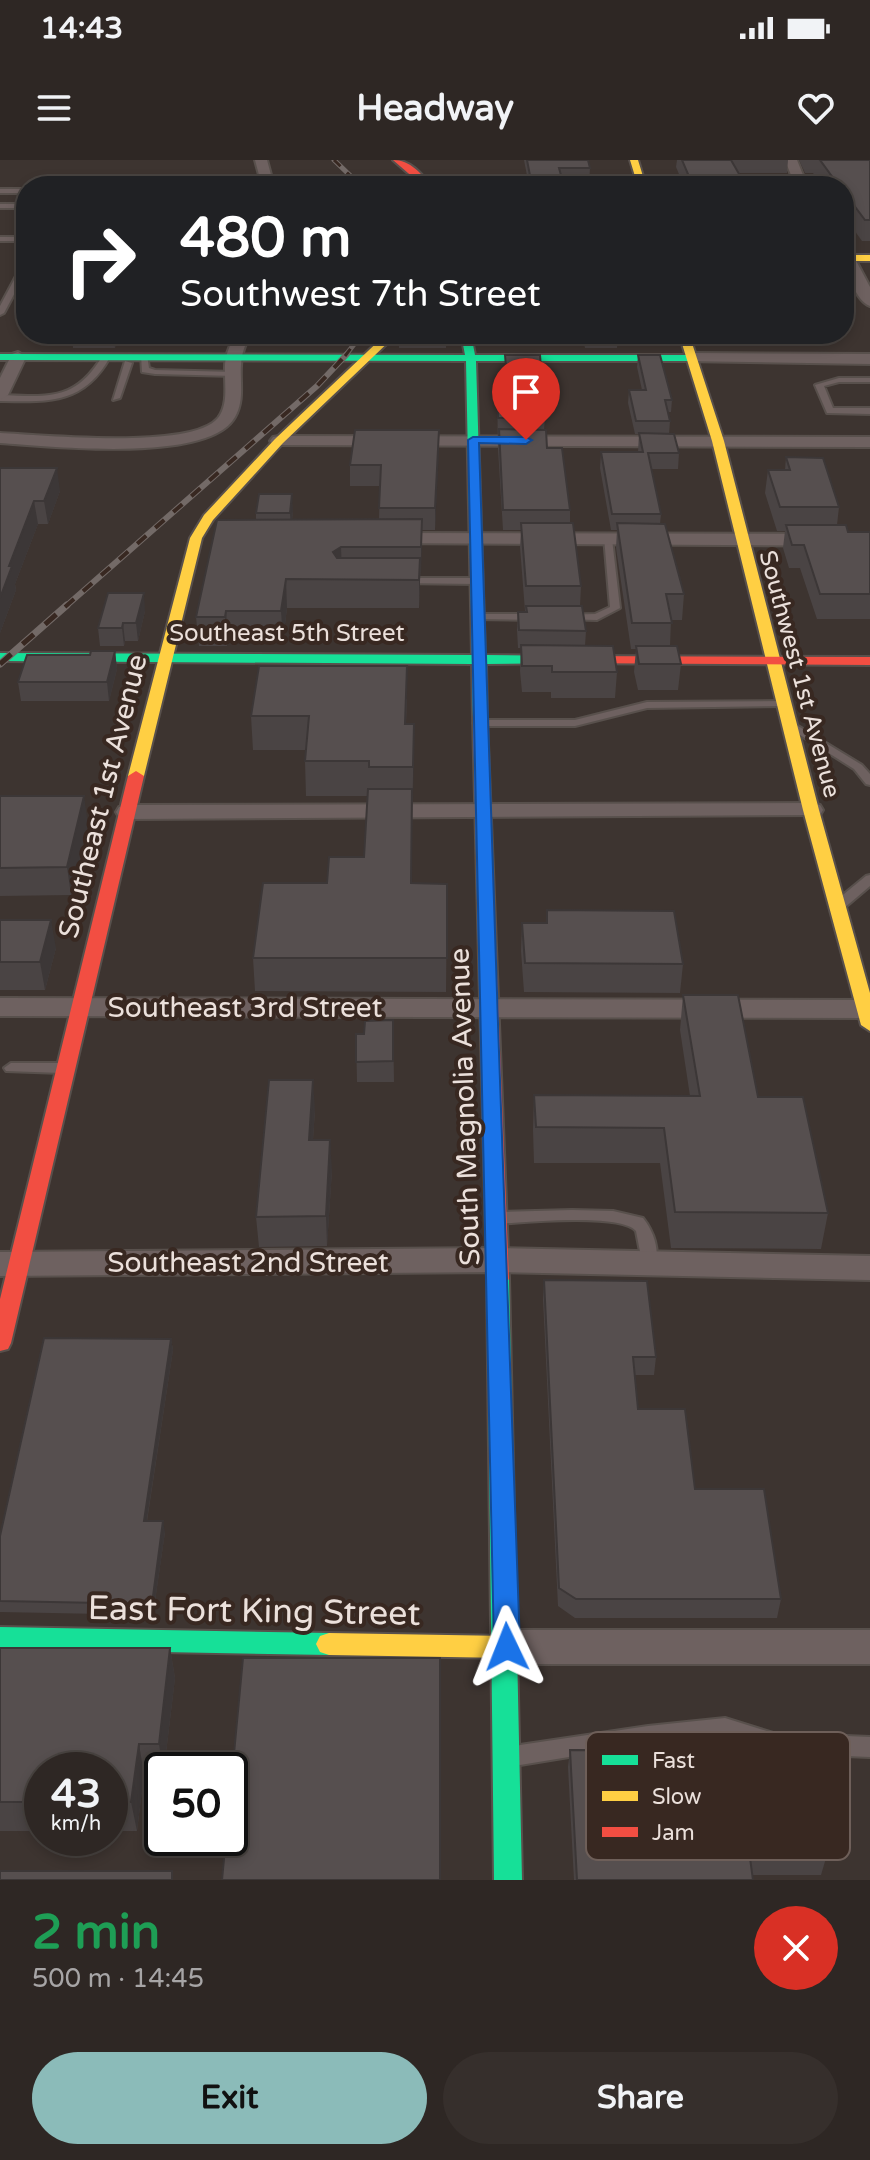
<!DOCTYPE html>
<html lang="en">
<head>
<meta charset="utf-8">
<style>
  :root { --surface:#2e2724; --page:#362f2c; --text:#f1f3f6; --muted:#a7a5a6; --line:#494441; --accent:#8bbbb9 }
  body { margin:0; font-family:"Varela Round",sans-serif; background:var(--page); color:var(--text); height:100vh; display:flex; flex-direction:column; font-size:30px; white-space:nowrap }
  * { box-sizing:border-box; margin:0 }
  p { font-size:26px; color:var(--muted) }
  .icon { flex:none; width:44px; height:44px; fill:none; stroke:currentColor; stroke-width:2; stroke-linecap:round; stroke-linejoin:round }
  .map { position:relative; height:1720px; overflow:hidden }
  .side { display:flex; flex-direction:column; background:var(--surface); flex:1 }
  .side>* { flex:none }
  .guide { position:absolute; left:16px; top:16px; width:838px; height:168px; border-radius:32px; box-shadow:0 4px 12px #0003,0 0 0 2px var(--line); background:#202124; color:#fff; overflow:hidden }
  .speed { position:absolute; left:24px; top:1592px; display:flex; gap:16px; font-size:40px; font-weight:700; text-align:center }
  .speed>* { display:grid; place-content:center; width:104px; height:104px; border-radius:50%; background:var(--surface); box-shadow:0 4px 12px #0003,0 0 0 2px var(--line); line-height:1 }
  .speed small { font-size:20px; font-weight:400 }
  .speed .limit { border:4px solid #111; border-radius:12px; background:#fff; color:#111 }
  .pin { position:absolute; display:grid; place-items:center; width:68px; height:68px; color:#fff; margin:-82px -34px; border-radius:50% 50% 50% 0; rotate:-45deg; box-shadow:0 0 8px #0007 }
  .pin .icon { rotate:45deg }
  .me { position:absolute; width:88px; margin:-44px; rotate:358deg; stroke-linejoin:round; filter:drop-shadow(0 0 6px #0008) }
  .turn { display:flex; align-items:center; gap:28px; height:168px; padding:0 32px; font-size:36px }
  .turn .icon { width:104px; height:104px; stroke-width:2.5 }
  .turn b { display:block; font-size:56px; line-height:68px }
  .round { display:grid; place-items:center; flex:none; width:84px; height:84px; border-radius:42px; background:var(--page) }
  .head { display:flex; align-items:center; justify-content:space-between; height:136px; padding:0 32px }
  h1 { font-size:48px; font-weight:800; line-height:60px; color:#1e9e55 }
  .primary-button { display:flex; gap:16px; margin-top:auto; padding:16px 32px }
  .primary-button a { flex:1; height:92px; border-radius:48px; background:var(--accent); color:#111; font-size:32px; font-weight:800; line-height:92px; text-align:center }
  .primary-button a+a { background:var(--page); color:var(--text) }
  .status { display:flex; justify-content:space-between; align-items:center; height:56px; padding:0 40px; background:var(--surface); direction:ltr }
  .status svg { height:22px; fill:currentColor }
  header { display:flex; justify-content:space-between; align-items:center; height:104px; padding:0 32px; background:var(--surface); font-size:36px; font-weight:800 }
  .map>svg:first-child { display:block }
</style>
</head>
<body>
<div class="status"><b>14:43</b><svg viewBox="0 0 49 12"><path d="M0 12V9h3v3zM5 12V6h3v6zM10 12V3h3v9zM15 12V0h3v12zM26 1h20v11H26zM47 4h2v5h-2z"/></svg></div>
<header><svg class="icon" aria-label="menu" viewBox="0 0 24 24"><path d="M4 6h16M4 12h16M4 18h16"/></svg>Headway<svg class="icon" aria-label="heart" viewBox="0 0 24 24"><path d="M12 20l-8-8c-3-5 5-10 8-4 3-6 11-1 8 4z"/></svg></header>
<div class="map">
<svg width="870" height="1720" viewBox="0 0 870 1720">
  <rect width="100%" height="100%" fill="#3d3430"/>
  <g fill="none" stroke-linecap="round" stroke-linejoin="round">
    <!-- lane casing -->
    <g stroke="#58504c" stroke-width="4">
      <path id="lane" d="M0,29H26V33H0Z
        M0,44H26V48H0Z
        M0,77H26V81H0Z
        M26,103V112L4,153L0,155V146L22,105Z
        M103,195L110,197C84,244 49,242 0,241V235C49,237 76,241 103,195Z
        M141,195H147L149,208L155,210L235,212L239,214L235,216L155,214L142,212Z
        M125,201L132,203L120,238L113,240Z
        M839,218H870V222H839L824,226L833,248H870V254L827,253L815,225Z
        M604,377L612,379L620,448L597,460L561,459V455L595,454L610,447Z
        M404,418H476L481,421L476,424L400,423L399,421Z
        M477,454H537L542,457L537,460L473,459L472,457Z
        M784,541L788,542V546L647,548L575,566H479L473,563L479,560H575L647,542Z
        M793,563L862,605L870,614V625L866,624L854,609L789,568L787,566Z
        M870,715V726L843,749H833L832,746L833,743L866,716Z
        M11,903H62L69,908L62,913L6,911L4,908Z
        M572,1050L613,1051L643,1058C654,1072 660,1090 655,1107H643L636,1071C621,1053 525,1062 499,1064L493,1062L491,1058L493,1054L499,1052Z
        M725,1558L773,1573L870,1577V1597L773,1593L725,1576L648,1584L520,1605L513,1602L510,1595L513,1588L520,1585L648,1566Z"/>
    </g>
    <!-- street casing -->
    <g stroke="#58504c" stroke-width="4">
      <path id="street" d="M255,0H267L274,26H262Z
        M785,0H797L803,15L798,26H786L791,15Z
        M844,95H853L870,127V146C856,141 844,109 844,95Z
        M234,174H250C247,182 243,189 242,197C238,217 246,238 235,257C209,304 49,286 0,283V273C42,275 192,290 218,258C231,241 222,216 226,197C228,189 232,182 234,174Z
        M18,192L26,197L8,235L0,240V218L12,194Z
        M690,193L870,194V204L684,201L682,198Z
        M279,276L870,277V287L273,285L270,281L273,277Z
        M387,373L870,374V386L380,383L377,379L380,375Z
        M811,643L820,645L823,650L820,655L128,659L119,657L116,652L119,647L128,645Z
        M0,838L870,840V858L0,856Z
        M496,1088L870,1096V1120L496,1112L0,1116V1092Z
        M507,1470H870V1504H507L493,1499L487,1487L493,1475Z"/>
    </g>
    <!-- fast casing -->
    <g stroke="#58504c" stroke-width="4">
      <path id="fast" d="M461,174H471L475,195H689L694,198L689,201H476L485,495L566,496L573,500L571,503L486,504L487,558L480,562L473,558L472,504L0,501V493L472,495L466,201L0,200V194L465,195Z
        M498,1111L505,1114L509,1119L522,1720H494L487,1119L491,1114Z
        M0,1467L329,1473L338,1476L342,1484L338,1492L329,1495L0,1489Z"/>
    </g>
    <!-- slow casing -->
    <g stroke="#58504c" stroke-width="4">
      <path id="slow" d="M630,0H638L646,26H638Z
        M844,95H870V101H844Z
        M386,174H397L283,283L213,360L202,378L144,616L136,621L131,619L128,616L190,378L204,355L275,279Z
        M679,174H689L724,281L819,650L870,833V871L861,865L803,650L712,281Z
        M329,1473L507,1476L516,1479L520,1487L516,1495L507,1498L329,1495L320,1492L316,1484L320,1476Z"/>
    </g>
    <!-- jam casing -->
    <g stroke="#58504c" stroke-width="4">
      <path id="jam" d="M393,0C410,0 421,13 431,26H423Z
        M566,496L870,497V505L561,503L559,500Z
        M480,554L487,558L509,1119L505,1124L498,1127L491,1124L487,1119L473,558Z
        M136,611L144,616L11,1183L8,1189L0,1191V1139L128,616Z"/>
    </g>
    <!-- lane -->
    <use href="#lane" fill="#6e6160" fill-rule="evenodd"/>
    <!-- street -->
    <use href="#street" fill="#6e6160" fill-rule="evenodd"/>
    <!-- fast -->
    <use href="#fast" fill="#16e098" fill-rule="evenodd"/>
    <!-- slow -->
    <use href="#slow" fill="#ffcf43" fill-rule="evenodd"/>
    <!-- jam -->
    <use href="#jam" fill="#f24e42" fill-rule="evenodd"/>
    <!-- rail-far2 casing -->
    <g stroke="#736a67" stroke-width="5">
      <path id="rail-far2" d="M334,0L361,26
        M345,196L362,174"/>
    </g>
    <!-- rail-far1 casing -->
    <g stroke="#736a67" stroke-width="6">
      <path id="rail-far1" d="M65,447L317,226L347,194"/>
    </g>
    <!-- rail casing -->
    <g stroke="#736a67" stroke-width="7">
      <path id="rail" d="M0,504L67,445"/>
    </g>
    <!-- rail-far2 -->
    <use href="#rail-far2" stroke="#382821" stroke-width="3" stroke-dasharray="9" stroke-linecap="butt"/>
    <!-- rail-far1 -->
    <use href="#rail-far1" stroke="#382821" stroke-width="4" stroke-dasharray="12" stroke-linecap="butt"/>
    <!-- rail -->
    <use href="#rail" stroke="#382821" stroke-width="5" stroke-dasharray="15" stroke-linecap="butt"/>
  </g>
  <!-- wall -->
  <path fill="#4a4444" d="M485,0H588L590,8L589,23H563L564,26H529L524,0Z
    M677,0H788L787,13H738L746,26H684L676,7Z
    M799,0H870V81H862L844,56V26H822L813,13H805Z
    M72,174H120L115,188H73Z
    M399,174H446V188H399Z
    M582,174H618L617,188H585Z
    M505,195L545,258L544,270L547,288L570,350V363L581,426L580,446L586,471L585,486L617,512L615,538H551V532H522L520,511L521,488H518L517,470L518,452L526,451H525L520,387L521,370H503L498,289L497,230H506Z
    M638,195L672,240L671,252H668L670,261L669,274L679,293L678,309H651L661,354L660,364L684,434L682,460H671L670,486L681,504L678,530H638L634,512L636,489H631L616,388L617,370H611L600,308L601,292H638L639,274H635L628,243L629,230H642L637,207Z
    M439,270L435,370H422L419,448H287L283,480L228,479L227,486H199L196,457L256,360V353L293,351L292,360L379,359L380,326H350V305Z
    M786,297L839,347L837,365L848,372H870V459H817L800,408H789L783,388L785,371H777L765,333L768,310H785Z
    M0,308L60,331L48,364H38L15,424L16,430L0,473Z
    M145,451L138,481H125L124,486H100L98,468Z
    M115,491L117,509L109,541H21L18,522L90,495Z
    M407,539L406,564H414L411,723L447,724L446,832L255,831L253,798L327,723L364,697L367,636H306L305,601L306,590H253L251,556Z
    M0,636L88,664L71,735L0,736Z
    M547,750L683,804L680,833L524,832L521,791L522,763H546Z
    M0,760L56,788L45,830H0Z
    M683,835L758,937L828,1053L821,1089L671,1088L660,1003H534L533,970L534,935L690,936L680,870Z
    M393,860L394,922H357L356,874H364Z
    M315,950L313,980L332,1010L327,1086L259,1087L256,1057Z
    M544,1120L656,1197L654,1215H635L638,1249L695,1329L781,1439L777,1458H575L558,1446L543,1139Z
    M171,1179L173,1190L147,1361L165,1372L153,1455L0,1452V1376Z
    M0,1488H170L175,1518L164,1610H162V1614H144L137,1671H110V1610H42V1671H0Z
    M570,1590L826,1698L821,1715H752L753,1720H574L568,1607Z"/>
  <!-- shaded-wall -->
  <path fill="#3c3737" d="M114,174H120L115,188Z
    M439,270V291L435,370V348Z
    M57,308L60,331L48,364L44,341Z
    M292,334L293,351L291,369L290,353Z
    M34,341L38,364L15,424L16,430L0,473V438L9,406Z
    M422,359V386L421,415V387Z
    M341,387L342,415L334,420L333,392Z
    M420,398V427L419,448V420Z
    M286,419L287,448L283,480L281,451Z
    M144,433L145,451L138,481L136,463Z
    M226,451L228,479L227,486L225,457Z
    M123,463L125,481L124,486L122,468Z
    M115,491L117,509L109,541L107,522Z
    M414,564V598L413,641V607Z
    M84,636L88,664L71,735L67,707Z
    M51,760L56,788L45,830L40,802Z
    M313,920L315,950L311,1010L309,980Z
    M330,980L332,1010L327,1086L326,1056Z
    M171,1179L173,1190L145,1372L144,1361Z
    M163,1361L165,1372L153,1455L152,1444Z
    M170,1488L175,1518L164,1610H163L159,1584Z
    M139,1584L144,1614L137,1671L131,1642Z"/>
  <!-- building -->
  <path fill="#564f4f" stroke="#3c3737" stroke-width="2" d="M527,0H588L590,8H559L564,26H532Z
    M682,0H731L746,26H693Z
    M820,0H870V60H865L844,32V26H839Z
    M505,195H540L545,258H498L497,230H508Z
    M638,195H660L672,240H665L670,261H636L629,230H646Z
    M499,269L546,270L547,288H562L570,350H503Z
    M355,270H439L435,348H379L381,305H350Z
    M639,273L674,274L679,293H648L661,354H612L601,292H643Z
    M786,297L823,298L839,347H780L768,310H790Z
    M0,308H57L44,341H34L9,406H12L0,438Z
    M259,334H292L290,353H256Z
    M422,359L421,387H341L333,392L337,398H420L419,420L286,419L281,451H226L225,457H196L217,360Z
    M521,363H573L581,426H526Z
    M617,363L665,364L684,434H666L672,463H632Z
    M786,365H846L848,372H870V434H820L804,385H792Z
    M108,433H144L136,463H123L122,468H98Z
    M526,446H582L586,471L519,470L518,452H527Z
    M521,485L613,486L617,512H552V506H522Z
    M636,486H677L681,504H639Z
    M91,491H115L107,522H18L27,495H90Z
    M259,506H407L405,564H414L413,607H369V601H305L309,556H251Z
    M368,629H412L411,723L447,724V798H253L263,723H327L329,697H364Z
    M0,636H84L67,707L0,708Z
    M547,750L674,751L683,804L525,803L522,763H547Z
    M0,760H51L40,802H0Z
    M683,835H738L758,937H803L828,1053L675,1052L664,968L536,967L534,935L700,936Z
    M393,860V901L356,902V874H364L365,861Z
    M269,920H313L309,980H330L326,1056L256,1057Z
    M544,1120L647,1121L656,1197H633L638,1249H685L695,1329H764L781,1439H576L559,1428Z
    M44,1178L171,1179L144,1361H163L152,1444L0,1441V1376Z
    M0,1488H170L159,1584H139L131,1642H110V1610H42V1642H0Z
    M243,1498H440V1720H222L226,1678H230V1636Z
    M570,1590L809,1591L826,1698H750L753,1720H577Z
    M0,1711H172V1720H0Z"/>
  <!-- route -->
  <path fill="#1a73e8" stroke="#114b97" stroke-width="2" d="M473,277H526L532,280L526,284L479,283C490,685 507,1085 520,1487L516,1495L507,1498L498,1495L494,1487C486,1084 474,682 468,280Z"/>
  <g text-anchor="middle" stroke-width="8" stroke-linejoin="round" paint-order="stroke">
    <!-- far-street labels -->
    <g font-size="24" fill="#ebe0db" stroke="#382821">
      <text x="287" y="481">Southeast 5th Street</text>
      <text transform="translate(800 514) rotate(75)" y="8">Southwest 1st Avenue</text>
    </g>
    <!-- street labels -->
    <g font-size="28" fill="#ebe0db" stroke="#382821">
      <text transform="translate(102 636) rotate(-76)" y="10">Southeast 1st Avenue</text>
      <text x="245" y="857">Southeast 3rd Street</text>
      <text transform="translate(464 947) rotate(-92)" y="10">South Magnolia Avenue</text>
      <text x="248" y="1112">Southeast 2nd Street</text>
    </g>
    <!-- near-street labels -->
    <g font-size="34" fill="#ebe0db" stroke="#382821">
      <text transform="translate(254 1450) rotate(1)" y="12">East Fort King Street</text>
    </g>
  </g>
  <!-- legend -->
  <rect x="586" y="1572" width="264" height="128" rx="12" fill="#382821" stroke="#6e5f59" stroke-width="2"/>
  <rect x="602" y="1595" width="36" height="10" fill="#16e098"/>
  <rect x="602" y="1631" width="36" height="10" fill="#ffcf43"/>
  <rect x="602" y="1667" width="36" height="10" fill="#f24e42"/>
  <g font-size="22" fill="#ebe0db">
    <text x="652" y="1608">Fast</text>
    <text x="652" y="1644">Slow</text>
    <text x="652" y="1680">Jam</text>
  </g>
</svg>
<div class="speed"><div>43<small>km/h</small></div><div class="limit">50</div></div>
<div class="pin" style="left:526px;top:280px;background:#d93025"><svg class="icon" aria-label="arrive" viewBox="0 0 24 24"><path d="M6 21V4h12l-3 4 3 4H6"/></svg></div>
<svg class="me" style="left:507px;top:1487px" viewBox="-20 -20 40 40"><path d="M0-17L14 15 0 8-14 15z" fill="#1a73e8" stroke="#fff" stroke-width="4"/></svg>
<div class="guide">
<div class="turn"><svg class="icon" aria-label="right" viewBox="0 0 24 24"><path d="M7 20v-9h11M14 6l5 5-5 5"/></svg><div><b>480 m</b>Southwest 7th Street</div></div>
</div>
</div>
<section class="side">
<div class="head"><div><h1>2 min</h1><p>500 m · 14:45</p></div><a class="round" style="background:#d93025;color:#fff"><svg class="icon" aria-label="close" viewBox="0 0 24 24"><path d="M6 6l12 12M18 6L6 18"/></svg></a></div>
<div class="primary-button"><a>Exit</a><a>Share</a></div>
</section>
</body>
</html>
